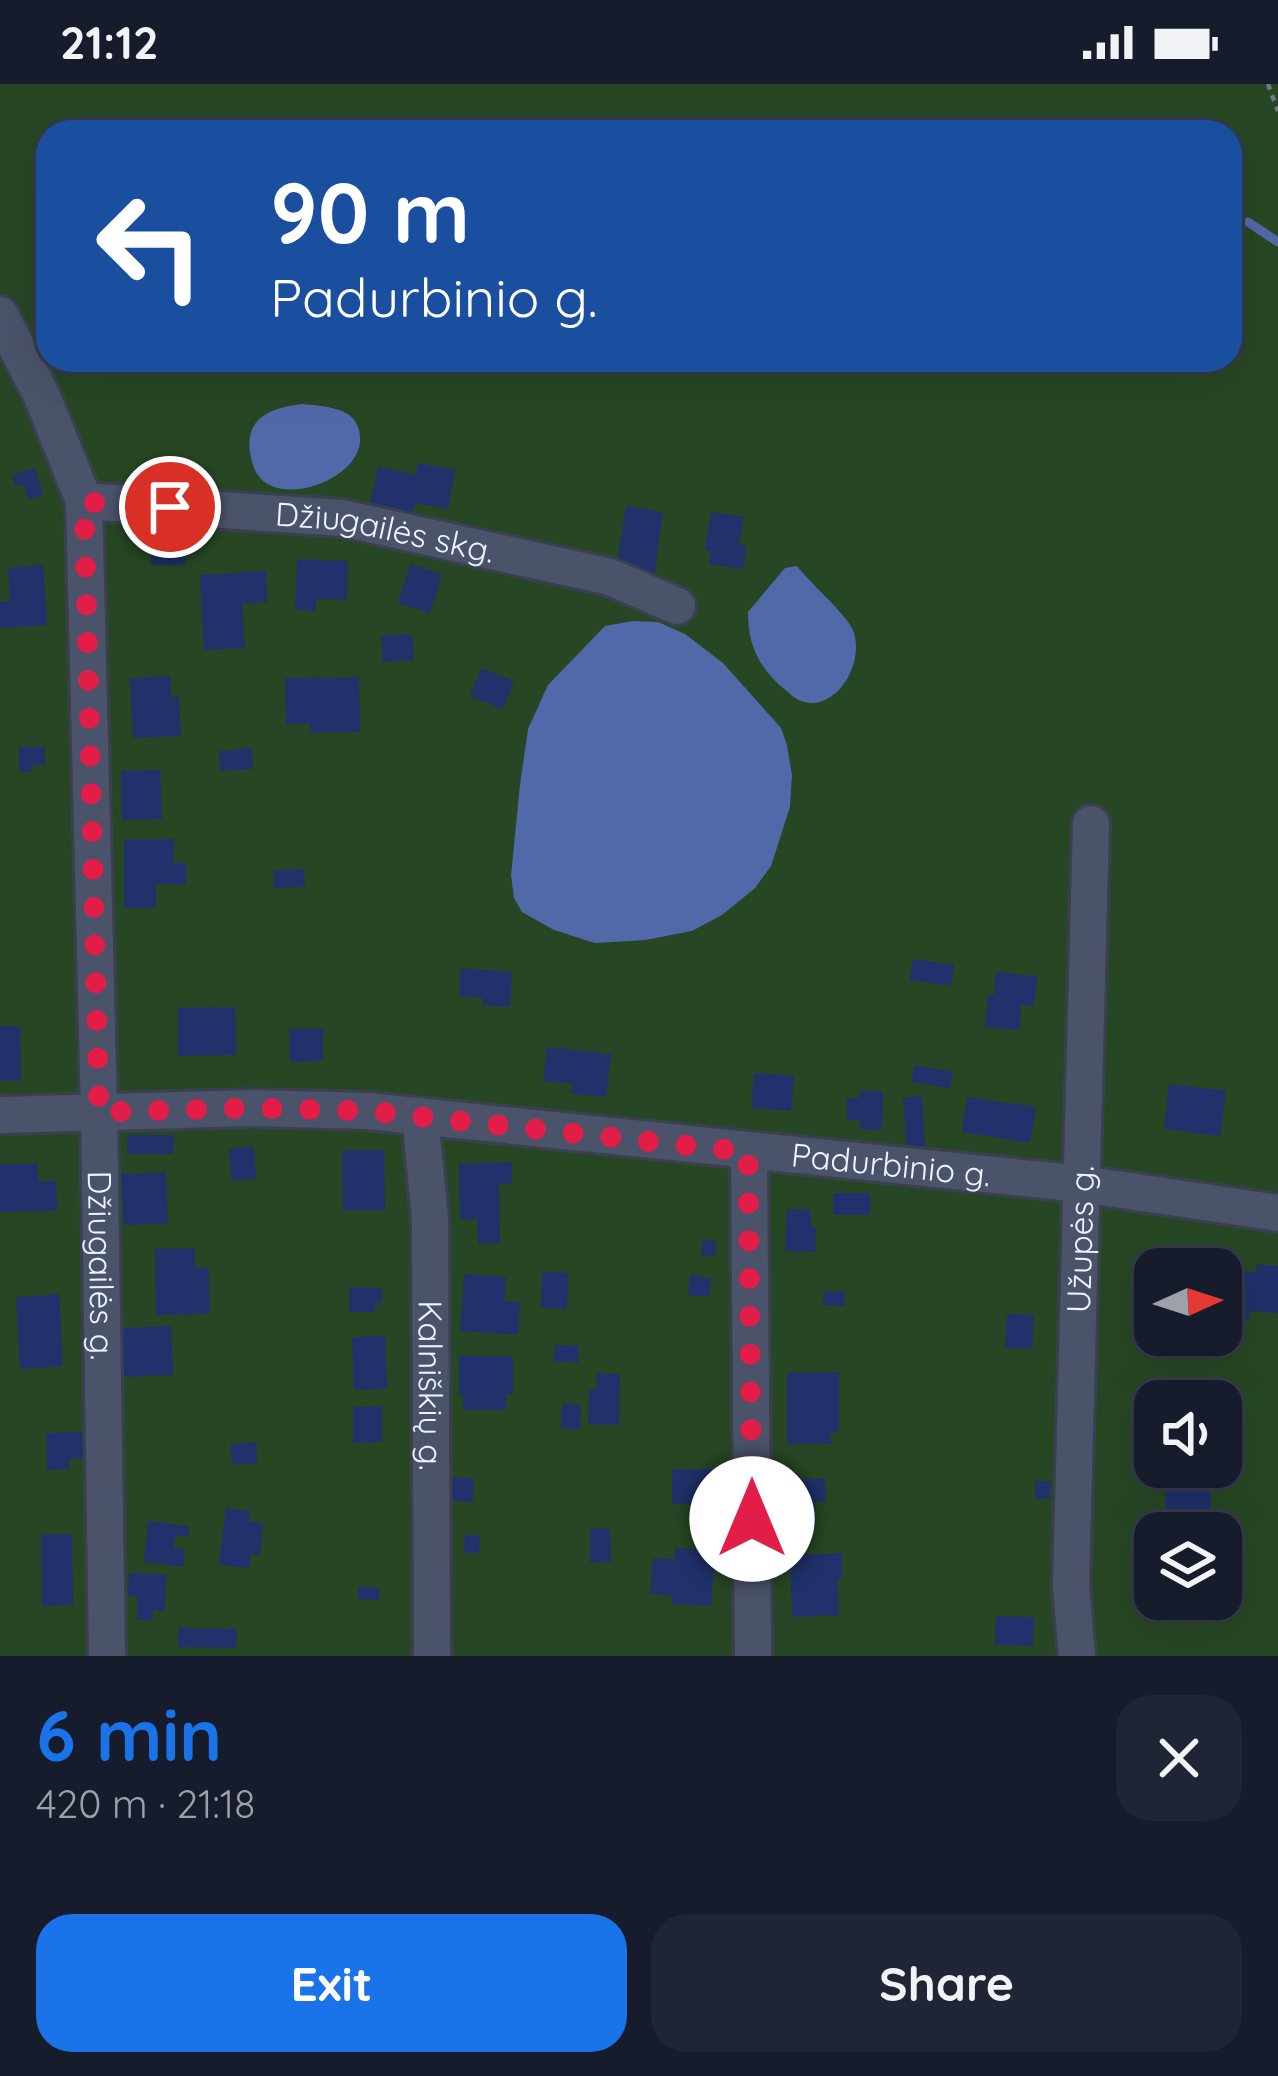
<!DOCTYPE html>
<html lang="en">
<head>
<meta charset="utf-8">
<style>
  :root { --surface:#161c2c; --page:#1f2534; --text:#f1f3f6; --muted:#9ea1a9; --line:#353a48; --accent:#1a73e8 }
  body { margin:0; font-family:Quicksand,sans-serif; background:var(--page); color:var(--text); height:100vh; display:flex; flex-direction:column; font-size:45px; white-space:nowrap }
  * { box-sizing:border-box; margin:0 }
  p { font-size:39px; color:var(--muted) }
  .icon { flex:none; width:66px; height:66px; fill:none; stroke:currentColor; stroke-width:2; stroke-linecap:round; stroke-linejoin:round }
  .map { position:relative; height:1572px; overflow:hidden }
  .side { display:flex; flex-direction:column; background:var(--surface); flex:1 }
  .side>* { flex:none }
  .guide { position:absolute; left:36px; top:36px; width:1206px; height:252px; border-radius:36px; box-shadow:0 12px 48px #0002,0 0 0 3px var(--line); background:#1a4fa0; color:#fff; overflow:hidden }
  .needle { width:78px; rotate:87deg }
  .tools { position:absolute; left:1134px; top:1164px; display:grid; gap:24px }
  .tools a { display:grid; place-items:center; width:108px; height:108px; border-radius:24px; background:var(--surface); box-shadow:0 12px 48px #0002,0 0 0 3px var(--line); font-size:60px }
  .pin { position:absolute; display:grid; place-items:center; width:102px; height:102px; color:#fff; margin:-51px; border:6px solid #fff; border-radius:50%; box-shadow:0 3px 12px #0007 }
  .me { position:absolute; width:132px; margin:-66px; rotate:0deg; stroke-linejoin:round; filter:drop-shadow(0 0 9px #0008) }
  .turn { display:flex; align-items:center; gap:42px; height:252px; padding:0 36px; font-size:54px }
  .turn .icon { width:156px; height:156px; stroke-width:2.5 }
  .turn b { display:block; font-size:84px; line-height:102px }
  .round { display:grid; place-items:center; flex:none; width:126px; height:126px; border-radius:36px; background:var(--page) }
  .overview { display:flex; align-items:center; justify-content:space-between; height:204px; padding:0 36px }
  h1 { font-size:72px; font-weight:700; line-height:90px; color:var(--accent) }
  .button { display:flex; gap:24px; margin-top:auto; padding:24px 36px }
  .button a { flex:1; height:138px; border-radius:36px; background:var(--accent); color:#fff; font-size:48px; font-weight:700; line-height:138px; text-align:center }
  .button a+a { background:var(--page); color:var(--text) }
  .status { display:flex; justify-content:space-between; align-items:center; height:84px; padding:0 60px; background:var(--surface); direction:ltr }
  .status svg { height:33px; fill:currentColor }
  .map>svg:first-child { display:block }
</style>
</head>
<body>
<div class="status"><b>21:12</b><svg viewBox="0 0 49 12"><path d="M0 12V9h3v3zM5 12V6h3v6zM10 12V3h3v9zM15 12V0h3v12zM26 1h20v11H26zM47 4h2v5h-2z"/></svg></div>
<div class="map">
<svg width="1278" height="1572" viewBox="0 0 1278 1572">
  <rect width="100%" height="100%" fill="#1e263a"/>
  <!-- green -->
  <path fill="#274724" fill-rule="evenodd" d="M0,0H1278V1572H0ZM48,48H1230V276H48ZM528,645L787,661L792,691L790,723L770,782L722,831L692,847L646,856L511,791ZM1155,1185H1221V1251H1155ZM1155,1317H1221V1383H1155ZM1155,1449H1221V1515H1155Z"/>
  <!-- water -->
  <path fill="#5269a9" d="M302,320C314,321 327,322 339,326C352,330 359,339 360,353C363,393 288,422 261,395C254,387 252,379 250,369C245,333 271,324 302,320Z
    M797,482C811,500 845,529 853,546C864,573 844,617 813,619C802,619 795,615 788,608C760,586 748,563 748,528L785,484Z
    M633,537L658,538L685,550L723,579L781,644L787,661L792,691L790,723L771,782L755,804L722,831L692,847L646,856L595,859L554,846L522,828L514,814L511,791L520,701L528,645L548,601L605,542Z"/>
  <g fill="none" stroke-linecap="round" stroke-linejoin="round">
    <!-- stream -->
    <path stroke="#5269a9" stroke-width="9" d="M1248,138L1278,158"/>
  </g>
  <!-- building -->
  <path fill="#20316b" d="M418,379L455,386L448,425L415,419L413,430L370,421L378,383L416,391Z
    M35,384L43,411L28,415L24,400L15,402L12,391Z
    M626,422L663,428L654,492L616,486Z
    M711,428L744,433L739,461L746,462L743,485L709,480L711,467L705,466Z
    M151,456H186L185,481H151Z
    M297,475L348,477L347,516L316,515V527L295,526Z
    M410,480L442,490L430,529L398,519Z
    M43,481L47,541L0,544V518L10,517L8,484Z
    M266,487L267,518L242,520L245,564L204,566L200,491Z
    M412,550L414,576L383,578L381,552Z
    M481,584L514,597L503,625L470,612Z
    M170,592L171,613H179L181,652L133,654L130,594Z
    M359,593L360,648L311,649L310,640H286L285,594Z
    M19,663H45V681H31V688H19Z
    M252,664L253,685L220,687L219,667Z
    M160,686L162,735L122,736L121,687Z
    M124,755H174L173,779H186V800H156V824H124Z
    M304,785L305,803L274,804V786Z
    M913,875L954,881L951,902L910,896Z
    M461,884L512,888L510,923L483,921V914L459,912Z
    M996,888L1037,892L1034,922L1021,921L1019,946L985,943L988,910L994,911Z
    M235,923L236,971L178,972V924Z
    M0,942H20L21,997H0Z
    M323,944V977L290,978L289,945Z
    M547,963L611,970L606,1013L571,1010L573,1000L543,997Z
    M914,981L953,988L950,1004L912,998Z
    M754,989L794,992L791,1027L751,1024Z
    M1169,1000L1226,1007L1220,1052L1164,1045Z
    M860,1007H883L882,1046L860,1045L861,1036H847V1014H859Z
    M922,1012L925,1064L907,1066L903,1014Z
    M967,1013L1036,1023L1030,1059L962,1048Z
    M128,1051H174L173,1070H127Z
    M254,1063L256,1095L232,1096L229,1065Z
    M342,1066H384L385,1126H343Z
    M512,1078V1099L499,1100L500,1159L478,1160L477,1135L460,1136L459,1080Z
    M0,1080H38V1097H56L57,1127L0,1128Z
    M166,1088L168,1139L124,1141L121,1090Z
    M833,1109H870V1131H833Z
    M787,1125L811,1126V1143H816L815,1168L785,1167Z
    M702,1156L716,1157L715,1172L701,1171Z
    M195,1164V1184H209L210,1230L156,1231L155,1165Z
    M1257,1180L1278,1182V1229L1250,1227L1249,1236L1233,1235L1237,1187L1256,1188Z
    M542,1188L568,1189L567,1225L541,1224Z
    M464,1190L506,1193L504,1217L520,1218L518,1251L460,1247Z
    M690,1191L711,1194L709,1213L688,1211Z
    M349,1203L382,1204V1219H375V1228H349Z
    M824,1207L845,1208L844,1222L823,1221Z
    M59,1210L63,1282L20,1285L16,1213Z
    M1007,1230L1034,1231L1032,1265L1005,1264Z
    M171,1242L173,1291L121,1293L120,1244Z
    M385,1252L387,1305L354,1306L352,1253Z
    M555,1261L579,1262L578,1279L554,1277Z
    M459,1272H513V1311L506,1310V1326H463V1311H459Z
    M839,1288V1348H831V1360H787V1289Z
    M597,1289L620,1290L619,1341L588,1340L589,1306H596Z
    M562,1320L581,1321L580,1345L561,1344Z
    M382,1322V1358L353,1359V1323Z
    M84,1348V1374L69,1375V1385L47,1386L46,1349Z
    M256,1358L257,1379L232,1381L231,1360Z
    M672,1385H726L725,1398H711V1420H672Z
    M446,1393L474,1394L473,1418L445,1417Z
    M825,1394L826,1418H815L816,1444L778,1445L777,1421L799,1420L798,1395Z
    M1035,1397H1050V1415H1035Z
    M1166,1400L1211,1402L1210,1449H1165Z
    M226,1424L250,1427L249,1438L263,1439L260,1471L251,1470L249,1484L219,1481Z
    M148,1437L189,1442L188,1453L175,1451L174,1464L185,1466L183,1483L144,1478Z
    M610,1444L611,1478L590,1479V1445Z
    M41,1450H72L73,1521L42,1522Z
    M465,1451H480L479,1469H464Z
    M675,1464L715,1466L711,1522L672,1520V1512L650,1510L653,1474L675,1475Z
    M842,1469V1494L837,1495L839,1531L792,1533L790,1471Z
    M129,1489L166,1490L165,1527L153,1526V1536H137V1512H128Z
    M358,1503H379V1516H358Z
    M996,1532L1034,1533L1033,1562L995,1561Z
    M178,1544L237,1545L236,1564L178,1563Z"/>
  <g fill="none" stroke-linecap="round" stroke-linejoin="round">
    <!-- minor casing -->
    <g stroke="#3b4051" stroke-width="42">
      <g id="minor">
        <path id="s1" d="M0,231L42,312L84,417L99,1028L107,1572"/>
        <path id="s2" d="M84,417L342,434L610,493L677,522"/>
        <path id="s3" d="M0,1031L252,1024L368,1027L1082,1100L1278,1129"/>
        <path id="s4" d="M420,1032L430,1135L432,1572"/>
        <path d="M749,1068L753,1572"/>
        <path id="s5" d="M1077,1572L1071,1501L1091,740"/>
      </g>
    </g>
    <!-- path -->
    <path stroke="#717888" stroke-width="4.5" stroke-dasharray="6 6" stroke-linecap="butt" d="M1268,0L1278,27"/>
    <!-- minor -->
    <use href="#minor" stroke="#4a536a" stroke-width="36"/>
  </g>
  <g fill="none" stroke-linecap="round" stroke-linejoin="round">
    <!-- route -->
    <path stroke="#e11d48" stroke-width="21" stroke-dasharray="0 37.8" d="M170,423L84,418L99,1028L252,1024L368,1027L748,1068L752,1435"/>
  </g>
  <g text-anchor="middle" stroke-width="10" stroke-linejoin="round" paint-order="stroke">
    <!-- street labels -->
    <g font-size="33" fill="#eef3fe" stroke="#1e263a">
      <text dy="12" stroke="none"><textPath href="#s2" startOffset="303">Džiugailės skg.</textPath></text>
      <text dy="12" stroke="none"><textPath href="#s3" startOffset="894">Padurbinio g.</textPath></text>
      <text dy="12" stroke="none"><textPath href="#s5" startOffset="417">Užupės g.</textPath></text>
      <text dy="12" stroke="none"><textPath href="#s1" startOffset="969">Džiugailės g.</textPath></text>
      <text dy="12" stroke="none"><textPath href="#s4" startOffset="270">Kalniškių g.</textPath></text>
    </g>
  </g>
</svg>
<div class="tools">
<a><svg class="needle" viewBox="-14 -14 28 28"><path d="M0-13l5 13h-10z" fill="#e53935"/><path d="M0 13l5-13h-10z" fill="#9ea1a9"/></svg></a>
<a><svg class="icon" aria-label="sound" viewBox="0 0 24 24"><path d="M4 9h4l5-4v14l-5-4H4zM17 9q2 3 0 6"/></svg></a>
<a><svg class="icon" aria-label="layers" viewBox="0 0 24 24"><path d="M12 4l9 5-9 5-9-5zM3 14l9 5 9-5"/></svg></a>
</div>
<div class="pin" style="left:170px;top:423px;background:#d93025"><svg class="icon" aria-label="arrive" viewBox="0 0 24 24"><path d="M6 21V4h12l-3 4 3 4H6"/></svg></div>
<svg class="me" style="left:752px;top:1435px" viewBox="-20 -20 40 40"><circle r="19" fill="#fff"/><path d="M0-13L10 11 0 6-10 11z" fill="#e11d48"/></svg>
<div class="guide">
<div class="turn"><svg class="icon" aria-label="left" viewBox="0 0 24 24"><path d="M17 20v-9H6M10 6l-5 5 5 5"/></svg><div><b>90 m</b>Padurbinio g.</div></div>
</div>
</div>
<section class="side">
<div class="overview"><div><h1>6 min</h1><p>420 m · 21:18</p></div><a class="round"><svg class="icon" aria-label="close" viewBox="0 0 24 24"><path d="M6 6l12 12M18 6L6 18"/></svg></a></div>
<div class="button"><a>Exit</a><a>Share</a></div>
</section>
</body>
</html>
